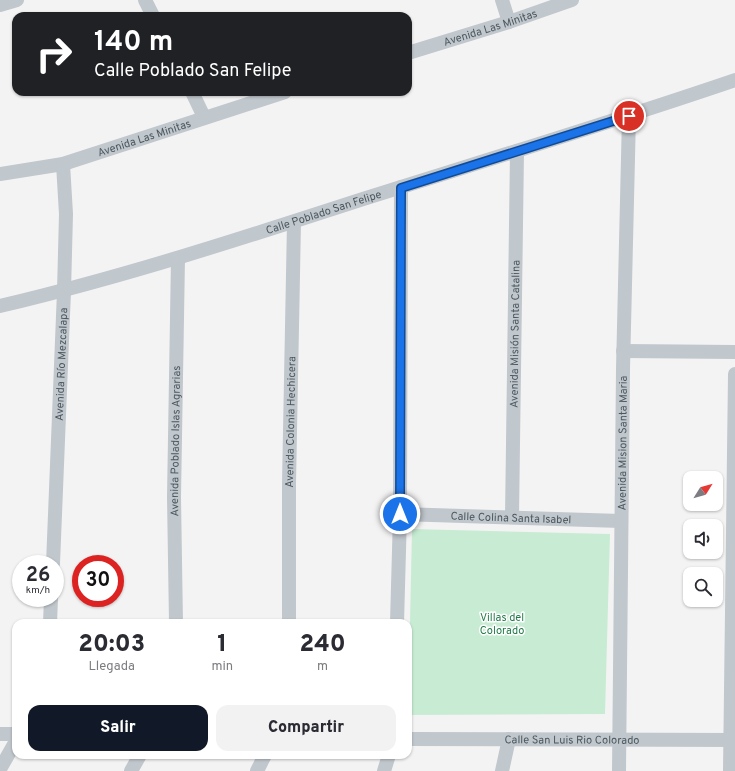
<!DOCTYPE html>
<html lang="es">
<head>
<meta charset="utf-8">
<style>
  :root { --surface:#fff; --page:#f2f2f3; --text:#2b2b33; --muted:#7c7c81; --accent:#111827 }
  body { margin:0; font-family:Overpass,sans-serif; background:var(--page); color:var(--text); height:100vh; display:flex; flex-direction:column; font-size:15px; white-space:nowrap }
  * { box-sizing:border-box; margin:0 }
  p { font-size:13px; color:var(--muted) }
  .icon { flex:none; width:22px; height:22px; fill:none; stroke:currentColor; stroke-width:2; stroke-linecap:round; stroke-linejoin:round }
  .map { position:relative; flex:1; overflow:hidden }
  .side { position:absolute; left:12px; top:619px; width:400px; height:140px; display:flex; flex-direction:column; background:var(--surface); border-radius:12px; box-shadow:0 1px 3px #0004 }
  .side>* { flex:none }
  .banner { position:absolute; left:12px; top:12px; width:400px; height:84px; border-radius:12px; box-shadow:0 1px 3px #0004; background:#202124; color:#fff; overflow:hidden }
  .needle { width:26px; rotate:53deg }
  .controls { position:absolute; left:683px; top:471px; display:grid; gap:8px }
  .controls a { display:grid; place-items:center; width:40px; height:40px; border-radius:8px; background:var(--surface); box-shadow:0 1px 3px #0004; font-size:20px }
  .speed { position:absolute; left:12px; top:555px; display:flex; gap:8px; font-size:20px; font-weight:700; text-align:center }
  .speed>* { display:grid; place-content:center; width:52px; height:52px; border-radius:50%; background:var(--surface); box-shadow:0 1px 3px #0004; line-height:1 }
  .speed small { font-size:10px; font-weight:400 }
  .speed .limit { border:6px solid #d22; background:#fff; color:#111 }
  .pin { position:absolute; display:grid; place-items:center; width:34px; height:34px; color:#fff; margin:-17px; border:2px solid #fff; border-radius:50%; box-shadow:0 1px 4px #0007 }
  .me { position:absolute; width:44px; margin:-22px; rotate:0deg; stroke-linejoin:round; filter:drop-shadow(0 0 3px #0008) }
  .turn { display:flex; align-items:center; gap:14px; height:84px; padding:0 16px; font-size:18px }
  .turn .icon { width:52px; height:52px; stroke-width:2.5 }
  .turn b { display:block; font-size:28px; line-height:34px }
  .eta { display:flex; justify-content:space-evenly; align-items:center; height:68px; text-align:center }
  .eta b { font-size:24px; font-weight:800; line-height:28px }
  .button { display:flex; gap:8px; margin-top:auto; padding:8px 16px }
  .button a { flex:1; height:46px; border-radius:12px; background:var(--accent); color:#fff; font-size:16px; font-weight:800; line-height:46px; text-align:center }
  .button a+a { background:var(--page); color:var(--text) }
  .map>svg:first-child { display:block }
</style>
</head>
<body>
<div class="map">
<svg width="735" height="771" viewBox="0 0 735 771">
  <rect width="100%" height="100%" fill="#f4f3f3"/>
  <!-- green -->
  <path fill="#c7ecd3" d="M412,529L610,534L605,714L408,715Z"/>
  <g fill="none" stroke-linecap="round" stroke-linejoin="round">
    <!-- street -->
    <g stroke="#c0c7cd" stroke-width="14">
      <path d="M145,0L153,16"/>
      <path d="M502,0L509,22"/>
      <path d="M0,5L17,0"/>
      <path id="s1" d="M408,53L509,22L572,0"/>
      <path d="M192,92L204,117"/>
      <path id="s2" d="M0,174L63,164L285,92"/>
      <path id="s3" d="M0,306C123,277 243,238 363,199C487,160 612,122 735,80"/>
      <path d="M623,351L735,352"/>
      <path id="s4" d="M400,514L621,521"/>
      <path id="s5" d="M512,517L517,151"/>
      <path id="s6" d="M53,564L64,291L66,214L63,164"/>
      <path d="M50,623L51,598"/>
      <path id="s7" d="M176,623L174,497L178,258"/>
      <path id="s8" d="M289,623V484L294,222"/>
      <path d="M397,623L400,514L401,187"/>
      <path d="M0,734H16"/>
      <path id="s9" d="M408,739L735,740"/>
      <path d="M0,769L16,741"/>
      <path d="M131,771L140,755"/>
      <path d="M257,771L265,755"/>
      <path d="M384,771L389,755"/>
      <path d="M502,771L509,739"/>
      <path id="s10" d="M619,771L623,369L629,116"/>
      <path d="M730,771L735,374"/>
    </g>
  </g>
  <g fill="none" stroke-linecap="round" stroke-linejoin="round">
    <!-- route casing -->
    <g stroke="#114b97" stroke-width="10">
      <path id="route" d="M400,514L401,188L629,116"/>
    </g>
    <!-- route -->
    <use href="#route" stroke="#1a73e8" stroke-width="7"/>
  </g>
  <g text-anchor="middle" stroke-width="3" stroke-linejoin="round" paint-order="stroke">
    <!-- street labels -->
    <g font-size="11" fill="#4c575e" stroke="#fff">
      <text dy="4" stroke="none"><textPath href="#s1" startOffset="86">Avenida Las Minitas</textPath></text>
      <text dy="4" stroke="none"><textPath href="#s2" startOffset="149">Avenida Las Minitas</textPath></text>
      <text dy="4" stroke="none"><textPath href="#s3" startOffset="337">Calle Poblado San Felipe</textPath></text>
      <text dy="4" stroke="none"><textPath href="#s5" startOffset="183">Avenida Misión Santa Catalina</textPath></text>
      <text dy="4" stroke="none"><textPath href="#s6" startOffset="200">Avenida Río Mezcalapa</textPath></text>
      <text dy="4" stroke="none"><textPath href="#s8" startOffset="201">Avenida Colonia Hechicera</textPath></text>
      <text dy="4" stroke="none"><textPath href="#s7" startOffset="182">Avenida Poblado Islas Agrarias</textPath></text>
      <text dy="4" stroke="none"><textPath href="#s10" startOffset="328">Avenida Mision Santa Maria</textPath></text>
      <text dy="4" stroke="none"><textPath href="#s4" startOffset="111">Calle Colina Santa Isabel</textPath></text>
      <text dy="4" stroke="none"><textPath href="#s9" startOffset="164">Calle San Luis Rio Colorado</textPath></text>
    </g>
    <!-- park labels -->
    <g font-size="11" fill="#227b49" stroke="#fff">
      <text x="502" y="621">Villas del<tspan x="502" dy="13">Colorado</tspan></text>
    </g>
  </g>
</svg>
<div class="controls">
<a><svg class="needle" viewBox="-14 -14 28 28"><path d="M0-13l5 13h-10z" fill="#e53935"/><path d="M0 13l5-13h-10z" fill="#7c7c81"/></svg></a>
<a><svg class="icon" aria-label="sound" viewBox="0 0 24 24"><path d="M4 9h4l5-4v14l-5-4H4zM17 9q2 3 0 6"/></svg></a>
<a><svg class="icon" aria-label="search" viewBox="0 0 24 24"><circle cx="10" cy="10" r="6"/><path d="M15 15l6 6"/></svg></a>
</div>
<div class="speed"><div>26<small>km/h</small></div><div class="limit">30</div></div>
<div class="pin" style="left:629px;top:116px;background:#d93025"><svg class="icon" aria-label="arrive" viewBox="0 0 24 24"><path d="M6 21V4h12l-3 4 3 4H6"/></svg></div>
<svg class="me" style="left:400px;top:514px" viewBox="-20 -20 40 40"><circle r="17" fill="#1a73e8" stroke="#fff" stroke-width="3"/><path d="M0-11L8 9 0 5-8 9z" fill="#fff"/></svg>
<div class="banner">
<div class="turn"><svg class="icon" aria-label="right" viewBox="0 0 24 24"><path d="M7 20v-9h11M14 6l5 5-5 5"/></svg><div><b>140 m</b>Calle Poblado San Felipe</div></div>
</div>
<section class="side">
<div class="eta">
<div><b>20:03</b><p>Llegada</p></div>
<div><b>1</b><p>min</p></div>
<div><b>240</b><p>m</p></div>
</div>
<div class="button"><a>Salir</a><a>Compartir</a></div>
</section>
</div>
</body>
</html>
